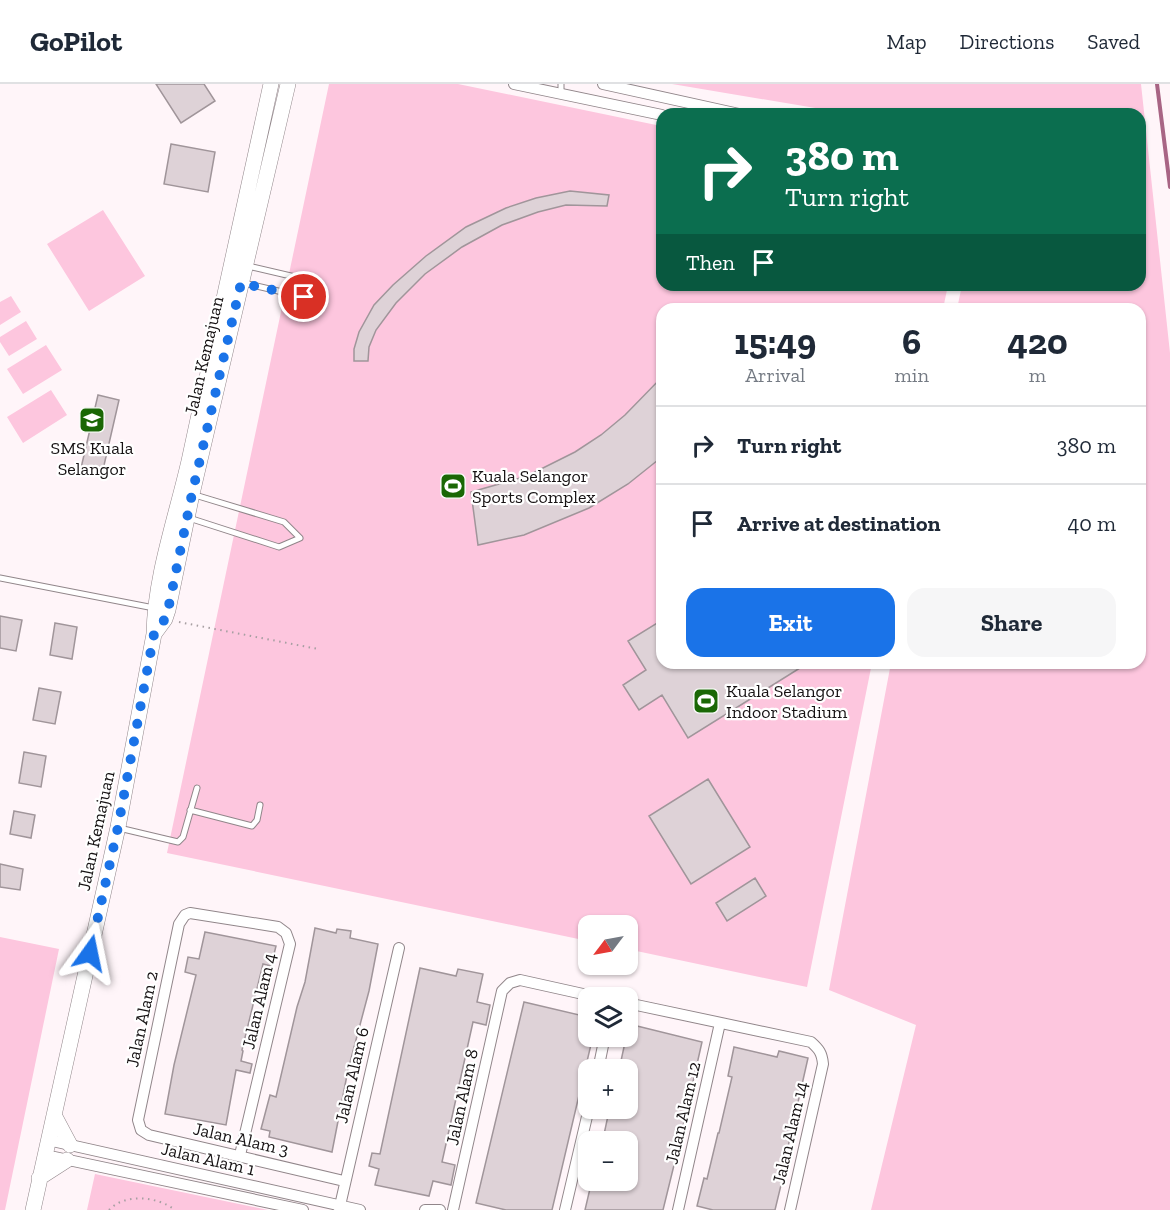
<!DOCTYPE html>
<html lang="en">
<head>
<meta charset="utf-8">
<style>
  :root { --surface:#fff; --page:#f6f6f7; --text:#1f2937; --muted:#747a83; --line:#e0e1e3; --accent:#1a73e8 }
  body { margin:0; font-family:"Zilla Slab",serif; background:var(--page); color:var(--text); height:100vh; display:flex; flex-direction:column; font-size:22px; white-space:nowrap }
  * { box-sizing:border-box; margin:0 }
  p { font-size:20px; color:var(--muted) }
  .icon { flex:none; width:33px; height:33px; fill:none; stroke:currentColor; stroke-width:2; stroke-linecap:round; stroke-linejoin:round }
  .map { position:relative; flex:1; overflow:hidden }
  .drawer { position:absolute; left:656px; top:219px; width:490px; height:366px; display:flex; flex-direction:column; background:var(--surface); border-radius:18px; box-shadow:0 2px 4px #0004 }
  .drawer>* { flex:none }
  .banner { position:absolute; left:656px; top:24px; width:490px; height:183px; border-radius:18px; box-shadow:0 2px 4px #0004; background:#0b6e4f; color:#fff; overflow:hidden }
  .needle { width:39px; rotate:238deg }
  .fabs { position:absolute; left:578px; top:831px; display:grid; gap:12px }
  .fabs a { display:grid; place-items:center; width:60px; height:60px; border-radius:12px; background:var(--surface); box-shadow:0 2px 4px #0004; font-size:30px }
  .pin { position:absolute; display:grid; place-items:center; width:51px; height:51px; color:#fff; margin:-26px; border:3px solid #fff; border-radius:50%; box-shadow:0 2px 6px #0007 }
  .me { position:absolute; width:66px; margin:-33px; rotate:12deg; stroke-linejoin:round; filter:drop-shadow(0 0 4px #0008) }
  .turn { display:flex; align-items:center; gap:21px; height:126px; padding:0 30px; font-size:27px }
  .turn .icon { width:78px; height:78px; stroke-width:2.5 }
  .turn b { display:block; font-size:42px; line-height:51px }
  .then { display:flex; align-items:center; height:57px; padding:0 30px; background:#0003; gap:12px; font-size:22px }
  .eta { display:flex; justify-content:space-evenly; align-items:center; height:102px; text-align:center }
  .eta b { font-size:36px; font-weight:800; line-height:42px }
  .action { display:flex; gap:12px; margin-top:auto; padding:12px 30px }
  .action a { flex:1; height:69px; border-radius:18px; background:var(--accent); color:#fff; font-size:24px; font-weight:800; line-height:69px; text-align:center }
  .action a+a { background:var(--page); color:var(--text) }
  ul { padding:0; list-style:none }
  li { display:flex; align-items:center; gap:18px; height:78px; padding:0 30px; border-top:2px solid var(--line) }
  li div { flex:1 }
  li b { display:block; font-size:22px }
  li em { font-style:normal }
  header { display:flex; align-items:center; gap:36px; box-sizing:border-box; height:84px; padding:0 30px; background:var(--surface); border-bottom:2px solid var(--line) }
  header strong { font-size:28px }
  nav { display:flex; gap:33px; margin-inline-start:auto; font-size:21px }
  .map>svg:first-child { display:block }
</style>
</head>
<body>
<header>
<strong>GoPilot</strong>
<nav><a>Map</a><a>Directions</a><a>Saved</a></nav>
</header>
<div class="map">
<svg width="1170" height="1126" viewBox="0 0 1170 1126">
  <rect width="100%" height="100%" fill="#fff5f9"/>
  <!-- green -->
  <path fill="#fdc6de" d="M329,0H458L661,42L662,201H948L943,225H662V579H872L807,903L627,865V842H588V857L167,769Z
    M672,0H1141L1170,269V1126H871L916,941L829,906L891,579H1140V225H957L962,201H1140V30H851Z
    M103,126L145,192L89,227L47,160Z
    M11,212L21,228L0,241V218Z
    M26,237L37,255L9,272L0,258V253Z
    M46,261L62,286L23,310L7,285Z
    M51,306L67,331L23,359L7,333Z
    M0,853L59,865L5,1126H0Z
    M95,1090L268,1126H87Z"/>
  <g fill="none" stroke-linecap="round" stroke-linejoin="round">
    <!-- stream -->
    <path stroke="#a86484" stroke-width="4" d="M1157,0L1170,103"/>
  </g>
  <!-- building -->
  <path fill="#ded2d7" stroke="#a0959a" stroke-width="1.5" d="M156,0H204L215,17L181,39Z
    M171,60L215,68L208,108L164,100Z
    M570,107L609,111L607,122L566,121L538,128L502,141L462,163L425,190L396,219L376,246L369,263L368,277H354V265L359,248L374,221L393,201L426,172L466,143L506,124L536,114Z
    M662,293V373L658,376L628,400L589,424L524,451L478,461L471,408L527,392L575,368L601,351L625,331Z
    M98,311L119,316L102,390L81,384Z
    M0,532L22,536L16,567L0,564Z
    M662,536V579H808L688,654L662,611L639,626L623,601L646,586L628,557Z
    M55,539L77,543L72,575L50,571Z
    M39,604L61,608L55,640L33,636Z
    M24,668L46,672L41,703L19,699Z
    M708,695L750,763L691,800L649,732Z
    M14,727L35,731L31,754L10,750Z
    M0,780L23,785L20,806L0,803Z
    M755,794L766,812L727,837L716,819Z
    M315,844L336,849L337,845L351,847L350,854L378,860L369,907L348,986L332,1068L269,1053L270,1047L261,1045L270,1011L276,1013L297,923L305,898Z
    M205,848L276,862L271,882L263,880L242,966L243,967L241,977L252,980L250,989L236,986L226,1041L165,1030L174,981L196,891L185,888L188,873L199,875Z
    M420,884L456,892L458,885L483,890L477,918L490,921L486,941L473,938L442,1078L455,1081L451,1101L433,1097L429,1112L375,1101L379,1085L369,1082L372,1069L380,1070Z
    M524,918L588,933V952H593L552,1126H506L476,1119Z
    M629,940L702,958L676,1073L663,1126H585L592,1096H627V1058L603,1055L609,1027L627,1031V986H619Z
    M734,963L777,973L779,967L808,974L787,1067L789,1068L775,1126H713L697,1122L704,1094L707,1095L718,1049H719L732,993L728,992Z"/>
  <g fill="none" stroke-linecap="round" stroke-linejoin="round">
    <!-- lane casing -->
    <g stroke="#91868a" stroke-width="7">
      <path id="lane" d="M561,10V0
        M244,199L304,213L308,196L248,182
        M189,434L279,463L300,454L284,438L195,411
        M0,494L154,524
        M190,726L252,742L257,736L260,721
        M119,744L178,758L183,753L197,704"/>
    </g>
    <!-- street casing -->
    <g stroke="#91868a" stroke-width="12">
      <path id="street" d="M514,0L662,31
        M603,0L739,30
        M627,919L811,958C819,965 822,969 823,980L790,1126
        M598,986L605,952
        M48,1056L360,1126
        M45,1071L303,1126
        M240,1071L290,860L286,849L278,843L190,829L185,831L179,840L138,1036L141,1046L149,1051L344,1097
        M339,1126L399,864
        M425,1126H440
        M453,1126L502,907L510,899L520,896L601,914
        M565,1126L589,1024
        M678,1126L720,939"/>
    </g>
    <!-- secondary casing -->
    <g stroke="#91868a" stroke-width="16">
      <path id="secondary" d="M154,550L165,535L168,526L192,410L288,0
        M54,1031L70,1061
        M39,1094L67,1076
        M33,1126L118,743L154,550C155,492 176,434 189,377C216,251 243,126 271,0"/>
    </g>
    <!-- path -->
    <path stroke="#a79fa2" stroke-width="2" stroke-dasharray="1.5 4.5" stroke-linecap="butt" d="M179,538L318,565
      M109,1126C125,1109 157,1112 175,1126"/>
    <!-- lane -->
    <use href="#lane" stroke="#fff" stroke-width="5"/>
    <!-- street -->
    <use href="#street" stroke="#fff" stroke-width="10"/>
    <!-- secondary -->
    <use href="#secondary" stroke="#fff" stroke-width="15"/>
  </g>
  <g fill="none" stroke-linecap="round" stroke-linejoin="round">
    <!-- route -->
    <path stroke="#1a73e8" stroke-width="10" stroke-dasharray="0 18" d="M90,869L118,743L154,550L165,535L168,526L192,410L241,199L304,213"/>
  </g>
  <!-- icons -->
  <defs>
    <g id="school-square" transform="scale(1.35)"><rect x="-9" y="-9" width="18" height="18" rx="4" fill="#1a6705" stroke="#fff"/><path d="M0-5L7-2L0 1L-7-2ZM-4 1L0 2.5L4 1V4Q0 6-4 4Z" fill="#fff"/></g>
    <g id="stadium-square" transform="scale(1.35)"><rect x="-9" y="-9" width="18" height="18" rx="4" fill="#1a6705" stroke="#fff"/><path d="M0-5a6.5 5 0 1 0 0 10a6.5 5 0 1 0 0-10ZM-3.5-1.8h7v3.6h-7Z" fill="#fff"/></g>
  </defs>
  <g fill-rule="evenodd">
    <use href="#school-square" x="92" y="336"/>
    <use href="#stadium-square" x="453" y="402"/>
    <use href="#stadium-square" x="706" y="617"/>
  </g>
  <g text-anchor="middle" stroke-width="4.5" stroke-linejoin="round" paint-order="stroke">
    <!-- street labels -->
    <g font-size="18" fill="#161213" stroke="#fff">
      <text transform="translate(204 272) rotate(-77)" y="6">Jalan Kemajuan</text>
      <text transform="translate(96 747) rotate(-78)" y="6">Jalan Kemajuan</text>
      <text transform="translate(259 917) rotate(-77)" y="6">Jalan Alam 4</text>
      <text transform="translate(142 935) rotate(-78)" y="6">Jalan Alam 2</text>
      <text transform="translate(352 991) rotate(-77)" y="6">Jalan Alam 6</text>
      <text transform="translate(462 1013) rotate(-78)" y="6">Jalan Alam 8</text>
      <text transform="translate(683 1029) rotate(-77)" y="6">Jalan Alam 12</text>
      <text transform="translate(790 1049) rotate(-77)" y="6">Jalan Alam 14</text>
      <text transform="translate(241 1055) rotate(13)" y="6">Jalan Alam 3</text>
      <text transform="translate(208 1075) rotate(13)" y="6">Jalan Alam 1</text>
    </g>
    <!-- poi labels -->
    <g font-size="18" fill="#161213" stroke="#fff" text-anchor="start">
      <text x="92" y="370" text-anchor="middle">SMS Kuala<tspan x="92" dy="21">Selangor</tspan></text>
      <text x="472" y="398">Kuala Selangor<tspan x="472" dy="21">Sports Complex</tspan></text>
      <text x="726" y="613">Kuala Selangor<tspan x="726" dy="21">Indoor Stadium</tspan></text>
    </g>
  </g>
</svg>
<div class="fabs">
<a><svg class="needle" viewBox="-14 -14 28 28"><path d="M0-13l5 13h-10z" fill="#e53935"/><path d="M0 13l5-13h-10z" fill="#747a83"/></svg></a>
<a><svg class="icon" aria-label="layers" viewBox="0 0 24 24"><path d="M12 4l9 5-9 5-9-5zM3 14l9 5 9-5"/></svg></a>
<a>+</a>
<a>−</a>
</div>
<div class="pin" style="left:304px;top:213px;background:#d93025"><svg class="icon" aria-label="arrive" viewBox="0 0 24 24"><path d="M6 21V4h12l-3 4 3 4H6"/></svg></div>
<svg class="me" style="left:90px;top:869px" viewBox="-20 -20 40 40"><path d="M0-17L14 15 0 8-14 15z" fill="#1a73e8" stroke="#fff" stroke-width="4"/></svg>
<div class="banner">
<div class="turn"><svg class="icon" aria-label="right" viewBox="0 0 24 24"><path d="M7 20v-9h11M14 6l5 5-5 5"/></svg><div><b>380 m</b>Turn right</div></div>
<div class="then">Then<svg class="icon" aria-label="arrive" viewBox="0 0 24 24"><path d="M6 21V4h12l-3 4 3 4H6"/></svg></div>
</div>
<section class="drawer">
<div class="eta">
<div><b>15:49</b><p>Arrival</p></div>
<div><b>6</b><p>min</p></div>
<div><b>420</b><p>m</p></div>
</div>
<ul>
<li><svg class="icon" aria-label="right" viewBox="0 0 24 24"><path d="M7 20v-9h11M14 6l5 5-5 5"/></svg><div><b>Turn right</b></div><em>380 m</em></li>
<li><svg class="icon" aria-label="arrive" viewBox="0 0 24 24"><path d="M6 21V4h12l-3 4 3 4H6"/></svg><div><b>Arrive at destination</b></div><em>40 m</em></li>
</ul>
<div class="action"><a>Exit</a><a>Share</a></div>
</section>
</div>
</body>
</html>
